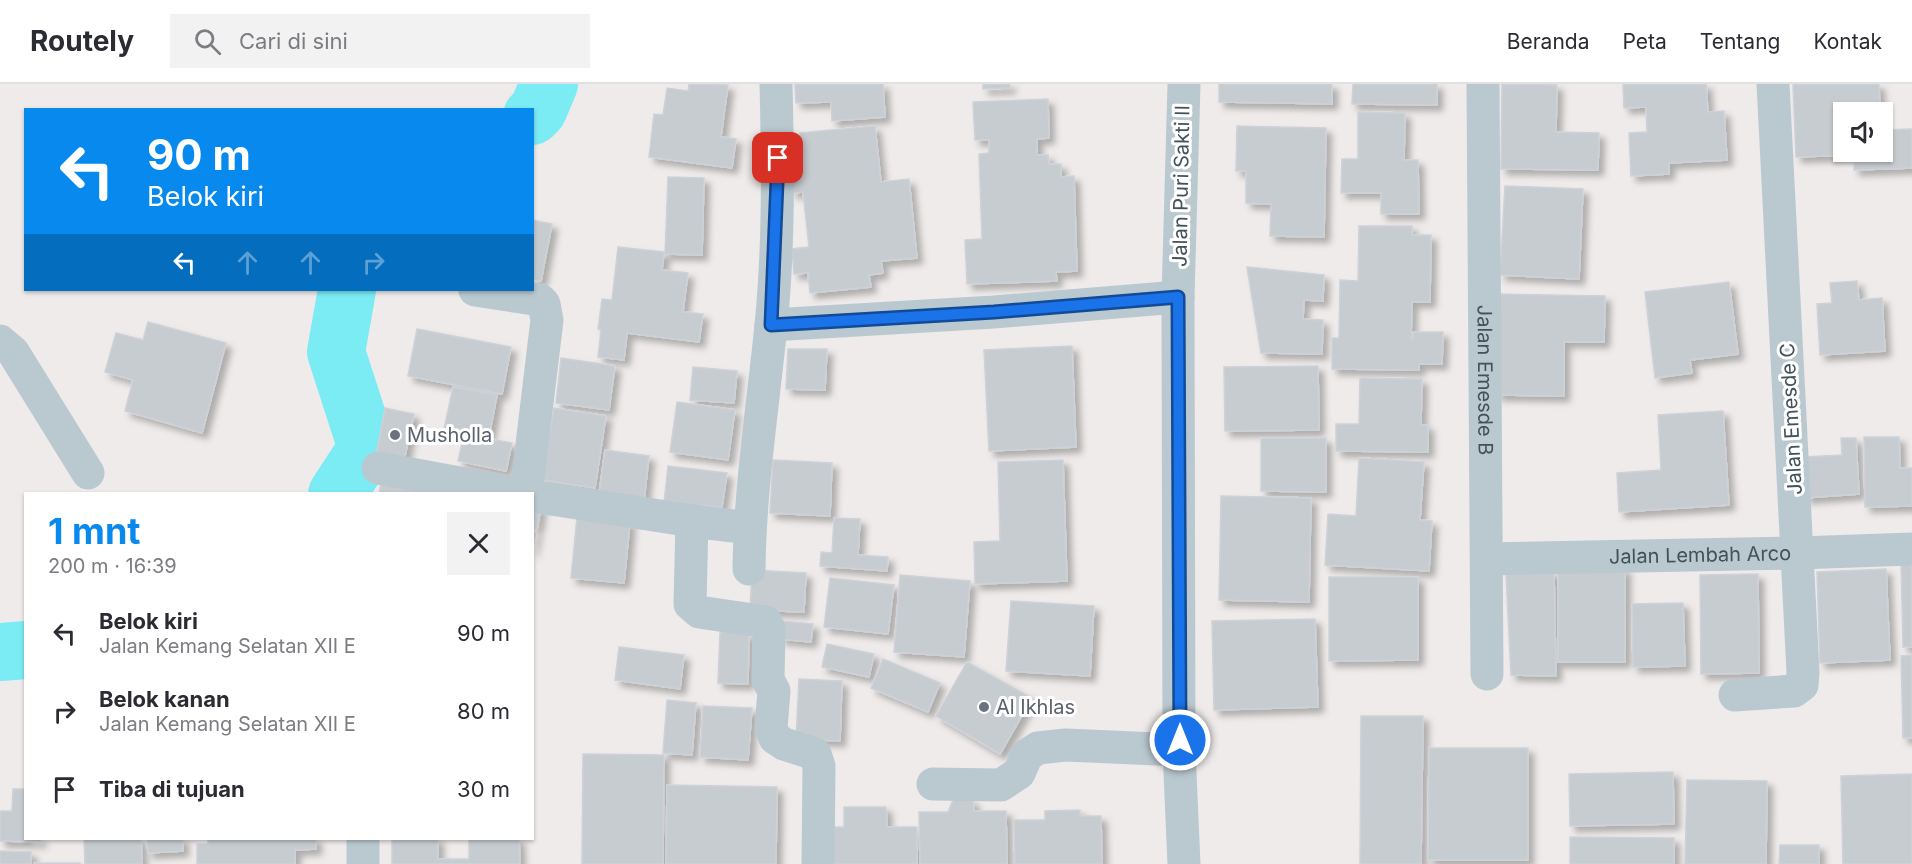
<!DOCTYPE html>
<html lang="id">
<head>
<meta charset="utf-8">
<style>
  :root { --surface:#fff; --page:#f2f2f3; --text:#2b2b33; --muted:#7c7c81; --line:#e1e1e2; --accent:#0789ed }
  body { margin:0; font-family:Inter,sans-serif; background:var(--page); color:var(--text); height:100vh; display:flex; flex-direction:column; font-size:22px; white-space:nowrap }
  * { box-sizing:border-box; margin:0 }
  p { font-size:20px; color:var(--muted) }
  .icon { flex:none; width:33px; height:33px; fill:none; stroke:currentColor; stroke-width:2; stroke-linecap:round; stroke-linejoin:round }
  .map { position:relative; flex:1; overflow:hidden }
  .panel { position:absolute; left:24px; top:408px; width:510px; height:348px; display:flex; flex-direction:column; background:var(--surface); border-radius:0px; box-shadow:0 2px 4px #0004 }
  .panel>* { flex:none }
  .guide { position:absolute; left:24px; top:24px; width:510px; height:183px; border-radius:0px; box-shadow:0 2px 4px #0004; background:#0789ed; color:#fff; overflow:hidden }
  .buttons { position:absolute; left:1833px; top:18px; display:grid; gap:12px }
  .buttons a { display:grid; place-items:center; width:60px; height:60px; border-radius:0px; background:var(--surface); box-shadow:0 2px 4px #0004; font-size:30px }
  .pin { position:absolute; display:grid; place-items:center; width:51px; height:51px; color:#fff; margin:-26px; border-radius:12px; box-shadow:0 3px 9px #0006 }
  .me { position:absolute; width:66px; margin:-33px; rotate:0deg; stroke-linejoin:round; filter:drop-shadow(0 0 4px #0008) }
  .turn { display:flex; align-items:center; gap:21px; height:126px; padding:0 24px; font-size:27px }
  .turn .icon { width:78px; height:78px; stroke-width:2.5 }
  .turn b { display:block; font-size:42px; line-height:51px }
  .lanes { display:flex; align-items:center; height:57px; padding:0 24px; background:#0003; justify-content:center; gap:30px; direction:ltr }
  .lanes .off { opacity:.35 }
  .round { display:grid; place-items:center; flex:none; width:63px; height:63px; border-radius:0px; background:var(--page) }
  .head { display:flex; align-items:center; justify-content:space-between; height:102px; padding:0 24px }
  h1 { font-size:36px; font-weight:700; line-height:45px; color:var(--accent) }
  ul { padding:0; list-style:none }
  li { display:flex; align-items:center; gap:18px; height:78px; padding:0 24px }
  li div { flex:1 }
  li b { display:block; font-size:22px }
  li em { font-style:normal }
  header { display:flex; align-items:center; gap:36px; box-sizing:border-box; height:84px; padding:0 30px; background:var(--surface); border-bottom:2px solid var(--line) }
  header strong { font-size:28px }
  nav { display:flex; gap:33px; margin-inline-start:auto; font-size:21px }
  .search { width:420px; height:54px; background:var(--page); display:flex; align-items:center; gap:15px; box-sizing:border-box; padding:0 21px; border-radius:0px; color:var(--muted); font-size:22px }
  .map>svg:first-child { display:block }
</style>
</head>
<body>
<header>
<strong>Routely</strong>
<div class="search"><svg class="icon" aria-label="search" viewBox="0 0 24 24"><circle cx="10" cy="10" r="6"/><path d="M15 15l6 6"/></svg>Cari di sini</div>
<nav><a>Beranda</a><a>Peta</a><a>Tentang</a><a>Kontak</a></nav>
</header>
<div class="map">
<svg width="1912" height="780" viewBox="0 0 1912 780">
  <defs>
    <filter id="shadow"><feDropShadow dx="5.5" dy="5.5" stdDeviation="3" flood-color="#0004"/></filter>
  </defs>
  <rect width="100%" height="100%" fill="#efebeb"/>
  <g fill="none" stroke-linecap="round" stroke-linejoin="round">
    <!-- river -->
    <path stroke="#7bebf4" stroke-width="58" d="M532,32L538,26L549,0
      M337,410L367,364L336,268L347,206
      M0,568L26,566"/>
  </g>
  <!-- building -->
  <path fill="#c7ccd1" stroke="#ced2d8" stroke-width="1.5" filter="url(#shadow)" d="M689,0L728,1L721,53L736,55L732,84L649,73L654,30L663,31L667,4L688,7Z
    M795,0H883L885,33L832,37L831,18L796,19Z
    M983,0H1010V4L983,5Z
    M1219,0H1332V20L1219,18Z
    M1353,0H1437V21L1352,20Z
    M1502,0L1557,1L1556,48L1599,49L1598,86L1501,85Z
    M1623,0H1706L1708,28L1724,27L1727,76L1669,79V90L1631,92L1629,49L1647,48L1646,23L1624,24Z
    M1793,0H1879L1880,28H1844V68H1882V46L1912,45V84L1854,86V71L1796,73Z
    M1048,15L1049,54L1037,55V71H1048L1049,80H1061V93L1074,92L1077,187L1056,188L1057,197L967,200L965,156L982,155L979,70L989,69V56H975L973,18Z
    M1358,28L1405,29L1404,76H1418L1419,130H1381V109H1341L1342,75H1358Z
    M875,42L881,98L909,95L917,174L881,177L883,189L869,191L871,203L810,209L808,189L794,190L792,165L809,163L803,108L792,109L788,71L802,70L800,49Z
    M1237,42L1326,44L1324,153L1270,152L1271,120L1246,119V87H1236Z
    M668,93L704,94L702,171L665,170Z
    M1505,102L1583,105L1579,195L1500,191Z
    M532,136L552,140L541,197L532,195Z
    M1359,142H1412V151H1431L1430,218H1412L1411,255H1413V248H1443L1442,280H1419V286L1332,285V254H1339L1340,196L1358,197Z
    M618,163L664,168L662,186L688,189L683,228L703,230L699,258L627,249L624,276L598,273L601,246L598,245L602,215L612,216Z
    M1247,183L1324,191L1323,217L1304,216L1303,235L1323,236L1322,270L1261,269Z
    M1857,197L1859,216L1882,214L1885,267L1820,271L1817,220L1832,219L1830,199Z
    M1729,198L1738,270L1690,276L1692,289L1655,294L1645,208Z
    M1497,210L1605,212L1604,258H1564V312L1496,311Z
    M148,238L226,259L202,349L125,327L133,296L105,288L116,249L143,256Z
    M417,245L511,263L502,310L408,292Z
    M1072,262L1076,363L989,367L984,266Z
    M788,265H827L825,306L786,305Z
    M561,274L615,282L609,326L556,319Z
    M1318,282L1319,346L1225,347L1224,283Z
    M693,283L737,287L734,319L690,316Z
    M1360,294L1422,295L1421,341H1428V368L1336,367V340H1359Z
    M453,303L497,311L489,353L444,345Z
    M677,318L735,326L728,376L670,368Z
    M385,324L414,330L404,377L376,372Z
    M554,324L606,332L595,404L542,396Z
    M1723,327L1729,421L1619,428L1617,389L1661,386L1658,331Z
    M464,350L512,359L506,387L458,377Z
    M1864,353H1899L1900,384H1912V422L1865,423Z
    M1261,354H1326V408L1261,407Z
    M1841,354H1856L1859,410L1805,414L1803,373L1842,371Z
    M605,366L649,372L644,417L599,410Z
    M1359,374L1424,378L1420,436L1432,437L1429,487L1325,481L1328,430L1356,432Z
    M773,376L832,379L830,432L770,429Z
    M1063,376L1067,497L975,500L974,458L1000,457L998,378Z
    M668,382L727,389L722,423L698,421L697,431L663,427Z
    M381,399L439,410H379Z
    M1221,412L1311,414L1309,518L1219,516Z
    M532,422L541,423L537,445H532Z
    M577,433L630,438L624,499L571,494Z
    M834,434L860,435L858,471L888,473L887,487L820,482L821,468L832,469Z
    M532,448L536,449L532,469Z
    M1901,476H1912V563H1903Z
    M1625,484V578H1558V485Z
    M1886,485L1890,576L1820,579L1817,488Z
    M752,486L806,489L804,528L750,526Z
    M1554,487L1556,592L1511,591L1506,491Z
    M1758,490L1759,589L1701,590L1700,491Z
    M900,491L970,497L964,573L894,568Z
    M1329,493H1418V576L1329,577Z
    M830,494L894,501L888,550L824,543Z
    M1011,517L1094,522L1090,592L1006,587Z
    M1683,519L1685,582L1633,583L1632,520Z
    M1315,535L1318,623L1214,626L1212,537Z
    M781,537L813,540L811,558L780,555Z
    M720,548L749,549L748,600L718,599Z
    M827,560L874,570L869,593L822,583Z
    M619,563L684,571L680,605L615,596Z
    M1912,571V654H1903L1901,572Z
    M883,575L940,599L928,628L871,604Z
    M967,578L1032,614L1000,670L936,632Z
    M799,595L842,597L840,657L796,655Z
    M667,616L696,619L692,671L663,669Z
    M703,622L752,624L748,676L700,673Z
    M1361,632H1423L1421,780H1360Z
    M1429,664H1528V776H1428Z
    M583,670L664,671L663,780H582Z
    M1673,688L1674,740L1570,742L1569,690Z
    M1912,690V780H1843L1841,692Z
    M1687,696L1767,697L1766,780H1685Z
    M667,701L777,703L776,780H666Z
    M13,705H26V754H41V758L0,757V727H12Z
    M958,714H966L973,717L974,727H1006L1007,780H920L919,728H948L952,718Z
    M844,723H886L887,743H917V780H827V743H844Z
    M1080,726V732H1101L1102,780H1015L1014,736H1045V727Z
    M1570,753L1674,754V780H1570Z
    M84,754H141L142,780H85Z
    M147,754H183V767L148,769Z
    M208,754H316V765L295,766V780H197V760H208Z
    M392,754H438V775H469V754H519L520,780H392Z
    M1780,761H1819V780H1779Z
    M0,767L31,768V780H0Z
    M34,779H80V780H34Z"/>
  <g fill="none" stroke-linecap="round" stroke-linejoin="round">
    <!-- minor -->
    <g stroke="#bac9d0" stroke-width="33">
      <path d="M1184,0L1178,213L1179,666L1184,780"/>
      <path id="s1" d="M1483,0L1487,590"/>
      <path d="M475,206L540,216L544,220L547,236L526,410"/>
      <path d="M771,241L994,228L1178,213"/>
      <path d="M0,257L13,268L88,389"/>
      <path d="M378,384L520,410"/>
      <path d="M532,412L692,437L750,444"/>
      <path d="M692,437L690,520L699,528L766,538L769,545L768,596L774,607L771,644L775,654L784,660L815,670L819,682L818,780"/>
      <path id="s2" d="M1488,475L1798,469L1912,465"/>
      <path d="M749,485C750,403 763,322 771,241C779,161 778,80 776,0"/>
      <path d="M1735,611L1794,607L1802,601L1803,588L1773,0"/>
      <path d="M933,700L1001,701L1019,689L1027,671L1038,664L1066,661L1179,666"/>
      <path d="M363,780V754"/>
    </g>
  </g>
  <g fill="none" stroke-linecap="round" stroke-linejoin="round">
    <!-- route casing -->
    <g stroke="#114b97" stroke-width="15">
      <path id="route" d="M778,74L771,241L994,228L1178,213L1180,656"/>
    </g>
    <!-- route -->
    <use href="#route" stroke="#1a73e8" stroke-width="10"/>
  </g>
  <!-- markers -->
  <g fill="#6b7280" stroke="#fff" stroke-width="2">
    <circle cx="395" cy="351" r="6"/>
    <circle cx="984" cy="623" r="6"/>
  </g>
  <g text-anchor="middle" stroke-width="6" stroke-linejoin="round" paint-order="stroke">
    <!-- street labels -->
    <g font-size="20" fill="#42525a" stroke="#fff">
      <text transform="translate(1181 102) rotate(-89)" y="7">Jalan Puri Sakti II</text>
      <text dy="7" stroke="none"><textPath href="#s1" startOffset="296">Jalan Emesde B</textPath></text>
      <text transform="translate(1791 335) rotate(-93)" y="7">Jalan Emesde C</text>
      <text dy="7" stroke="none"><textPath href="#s2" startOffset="212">Jalan Lembah Arco</textPath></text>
    </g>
    <!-- worship labels -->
    <g font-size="20" fill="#5b616d" stroke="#fff" text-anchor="start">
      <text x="407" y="358">Musholla</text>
      <text x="996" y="630">Al Ikhlas</text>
    </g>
  </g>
</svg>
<div class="buttons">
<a><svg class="icon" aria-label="sound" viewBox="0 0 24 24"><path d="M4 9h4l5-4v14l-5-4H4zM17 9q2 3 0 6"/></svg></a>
</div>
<div class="pin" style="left:778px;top:74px;background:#d93025"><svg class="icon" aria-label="arrive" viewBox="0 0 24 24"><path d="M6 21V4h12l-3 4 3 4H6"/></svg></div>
<svg class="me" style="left:1180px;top:656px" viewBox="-20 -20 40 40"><circle r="17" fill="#1a73e8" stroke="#fff" stroke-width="3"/><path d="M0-11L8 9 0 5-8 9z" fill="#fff"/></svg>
<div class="guide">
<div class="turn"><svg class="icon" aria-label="left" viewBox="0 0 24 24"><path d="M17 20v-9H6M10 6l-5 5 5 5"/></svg><div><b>90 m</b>Belok kiri</div></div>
<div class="lanes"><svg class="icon" aria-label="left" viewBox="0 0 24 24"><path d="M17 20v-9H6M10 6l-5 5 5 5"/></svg><svg class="icon off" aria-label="ahead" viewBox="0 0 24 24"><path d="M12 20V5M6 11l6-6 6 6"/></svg><svg class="icon off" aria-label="ahead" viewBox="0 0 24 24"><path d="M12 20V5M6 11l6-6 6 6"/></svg><svg class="icon off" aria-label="right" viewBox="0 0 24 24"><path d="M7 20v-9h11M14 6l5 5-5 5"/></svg></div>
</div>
<section class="panel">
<div class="head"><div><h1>1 mnt</h1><p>200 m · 16:39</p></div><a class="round"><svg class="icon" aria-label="close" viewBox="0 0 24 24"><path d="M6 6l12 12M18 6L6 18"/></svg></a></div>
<ul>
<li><svg class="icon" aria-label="left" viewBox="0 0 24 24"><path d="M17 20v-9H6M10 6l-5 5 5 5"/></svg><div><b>Belok kiri</b><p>Jalan Kemang Selatan XII E</p></div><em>90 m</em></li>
<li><svg class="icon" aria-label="right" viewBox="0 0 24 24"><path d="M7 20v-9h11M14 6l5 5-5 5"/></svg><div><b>Belok kanan</b><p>Jalan Kemang Selatan XII E</p></div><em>80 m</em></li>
<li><svg class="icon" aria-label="arrive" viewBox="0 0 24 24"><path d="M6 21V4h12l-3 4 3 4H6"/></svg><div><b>Tiba di tujuan</b></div><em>30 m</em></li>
</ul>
</section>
</div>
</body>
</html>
